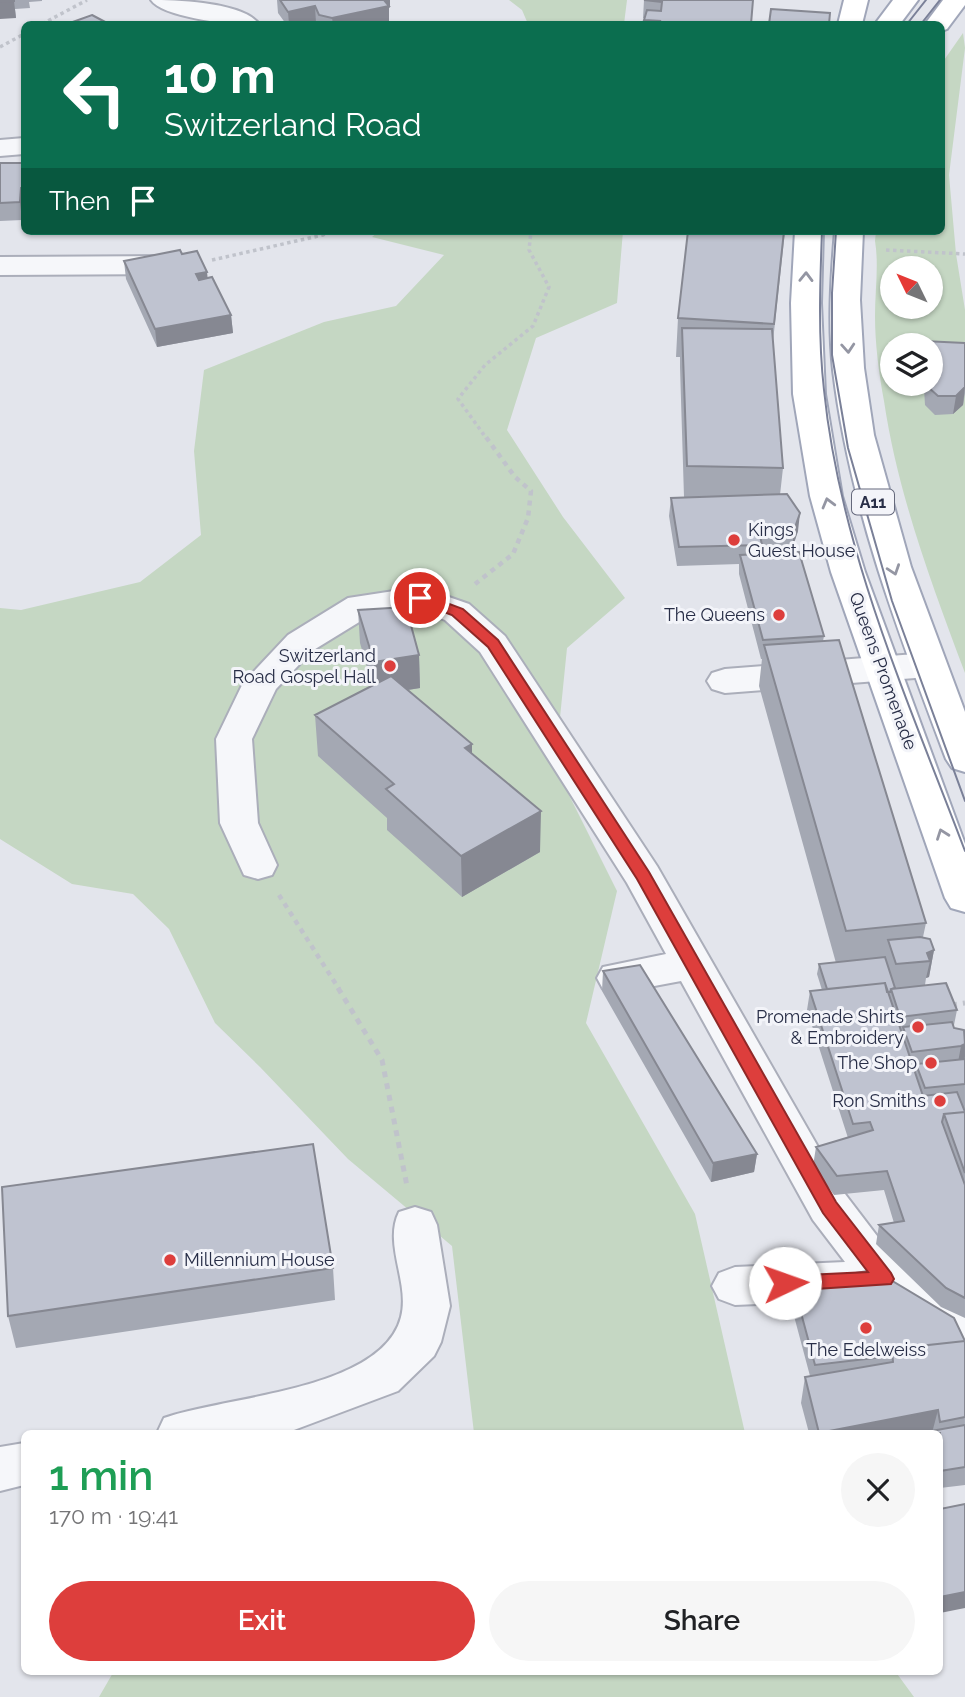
<!DOCTYPE html>
<html lang="en">
<head>
<meta charset="utf-8">
<style>
  :root { --surface:#fff; --page:#f6f6f6; --text:#202124; --muted:#757577; --accent:#dd3e3c }
  body { margin:0; font-family:Raleway,sans-serif; background:var(--page); color:var(--text); height:100vh; display:flex; flex-direction:column; font-size:26px; white-space:nowrap }
  * { box-sizing:border-box; margin:0 }
  p { font-size:23px; color:var(--muted) }
  .icon { flex:none; width:38px; height:38px; fill:none; stroke:currentColor; stroke-width:2; stroke-linecap:round; stroke-linejoin:round }
  .map { position:relative; flex:1; overflow:hidden }
  .drawer { position:absolute; left:21px; top:1430px; width:922px; height:245px; display:flex; flex-direction:column; background:var(--surface); border-radius:10px; box-shadow:0 2px 5px #0004 }
  .drawer>* { flex:none }
  .hud { position:absolute; left:21px; top:21px; width:924px; height:214px; border-radius:10px; box-shadow:0 2px 5px #0004; background:#0b6e4f; color:#fff; overflow:hidden }
  .needle { width:46px; rotate:313deg }
  .tools { position:absolute; left:880px; top:256px; display:grid; gap:14px }
  .tools a { display:grid; place-items:center; width:63px; height:63px; border-radius:50%; background:var(--surface); box-shadow:0 2px 5px #0004; font-size:35px }
  .pin { position:absolute; display:grid; place-items:center; width:60px; height:60px; color:#fff; margin:-30px; border:4px solid #fff; border-radius:50%; box-shadow:0 2px 7px #0007 }
  .me { position:absolute; width:77px; margin:-38px; rotate:87deg; stroke-linejoin:round; filter:drop-shadow(0 0 5px #0008) }
  .turn { display:flex; align-items:center; gap:24px; height:147px; padding:0 28px; font-size:32px }
  .turn .icon { width:91px; height:91px; stroke-width:2.5 }
  .turn b { display:block; font-size:49px; line-height:60px }
  .then { display:flex; align-items:center; height:66px; padding:0 28px; background:#0003; gap:14px; font-size:26px }
  .round { display:grid; place-items:center; flex:none; width:74px; height:74px; border-radius:37px; background:var(--page) }
  .overview { display:flex; align-items:center; justify-content:space-between; height:119px; padding:0 28px }
  h1 { font-size:42px; font-weight:600; line-height:52px; color:#1e9e55 }
  .primary-button { display:flex; gap:14px; margin-top:auto; padding:14px 28px }
  .primary-button a { flex:1; height:80px; border-radius:42px; background:var(--accent); color:#fff; font-size:28px; font-weight:600; line-height:80px; text-align:center }
  .primary-button a+a { background:var(--page); color:var(--text) }
  .map>svg:first-child { display:block }
</style>
</head>
<body>
<div class="map">
<svg width="965" height="1697" viewBox="0 0 965 1697">
  <rect width="100%" height="100%" fill="#e3e5ec"/>
  <!-- green -->
  <path fill="#c5d7c3" fill-rule="evenodd" d="M509,0H627L624,24H528L522,10Z
    M963,33L965,48L949,175L956,254L965,310V673C932,585 898,495 884,401C879,374 875,344 875,316C875,291 879,265 875,241L876,231H942V63ZM892,268H931V306H892ZM892,345H931V383H892Z
    M379,231H623L617,303L536,338L507,430L563,517L625,598L567,648L555,767L617,891L586,1023L695,1214L745,1433H474L452,1246L348,1159L260,1067L215,1023L169,929L133,894L72,884L0,839V608L21,610L140,582L201,535L194,451L204,370L324,322L396,306L444,255L372,237Z
    M114,1671H895L914,1697H99Z"/>
  <g fill="none" stroke-linecap="round" stroke-linejoin="round">
    <!-- minor casing -->
    <g stroke="#abaeba" stroke-width="4">
      <path id="minor" d="M151,0C176,0 243,2 259,24C237,26 163,18 151,0Z
        M24,138V154L0,156V140Z
        M176,256L186,259L191,265L186,271L176,274L0,275V257Z
        M420,587L469,604L505,636L657,866L845,1194L900,1266L965,1312V1357L949,1351L864,1288L861,1294L845,1300L735,1305L719,1299L712,1286L719,1273L735,1267L845,1262L813,1220L681,981L617,993L603,989L597,978L603,967L666,954L627,883L480,652L445,620L417,609L369,616L312,651L276,689L252,739L258,823L277,865L272,875L258,879L244,875L220,823L216,739L243,683L288,635L348,598Z
        M928,653L941,657L946,665L941,673L928,677L725,693L712,689L707,681L712,673L725,669Z
        M415,1207L431,1212L437,1225L450,1306L441,1342L434,1356L398,1391L286,1433H157L164,1418C225,1396 382,1391 401,1317C410,1283 383,1244 399,1212Z
        M24,1443V1485L0,1491V1447Z"/>
    </g>
    <!-- major casing -->
    <g stroke="#a0a6b9" stroke-width="4">
      <path id="major" d="M844,0H868L862,24H838Z
        M893,0H918L900,24H875Z
        M943,0H965V5L947,29L942,31V24H925Z
        M795,231H823L821,303L825,394L842,496L865,572L965,844V912L951,908L945,898L831,572L810,496L793,394L791,303Z
        M835,231H863L860,300L864,368L874,435L911,567L965,712V772L952,768L946,759C898,632 849,505 833,370C828,324 831,277 835,231Z"/>
    </g>
    <!-- path-far2 -->
    <path stroke="#c0c3cb" stroke-width="3.5" stroke-dasharray="3.5 3.5" stroke-linecap="butt" d="M42,24L87,0
      M0,47L24,34
      M886,250L965,254
      M212,260L323,235L330,231
      M484,435L458,399L485,365L533,326L549,287L529,250L531,231"/>
    <!-- path-far1 -->
    <path stroke="#c0c3cb" stroke-width="4.5" stroke-dasharray="5 5" stroke-linecap="butt" d="M475,584L513,554L528,518L531,491L515,477L483,433
      M279,895L339,989"/>
    <!-- path -->
    <path stroke="#c0c3cb" stroke-width="5" stroke-dasharray="6 6" stroke-linecap="butt" d="M338,988L382,1060L407,1186
      M951,1005L965,1003"/>
    <!-- minor -->
    <use href="#minor" fill="#f6f7fa" fill-rule="evenodd"/>
    <!-- major -->
    <use href="#major" fill="#fff" fill-rule="evenodd"/>
    <!-- tram -->
    <path stroke="#7a8098" stroke-width="2" d="M907,24L926,0
      M921,24L940,0
      M822,231C820,284 818,337 824,390C840,550 909,703 965,851
      M836,231L832,293V355L848,448L892,601L965,801"/>
  </g>
  <!-- wall -->
  <path fill="#a4a8b3" d="M0,0H42V1L29,2L30,8L15,9L16,18Z
    M277,0H390V7L389,8V23L381,24H317L316,23L310,24H286L278,13Z
    M644,0H753L751,24H644L645,18H643Z
    M0,163H24V206L22,220L0,221Z
    M785,231L773,341L783,468L780,495L798,531L792,549L761,550V554L824,636L823,641L926,923L923,937L934,950L929,977L926,978L925,985L957,1010L954,1025V1028L964,1030L965,1059V1318L941,1307L876,1244L879,1225L894,1223L884,1190L834,1195L813,1166L816,1147L848,1138L807,1010L810,991L822,990L817,974L819,964L836,963L759,686L762,659H761L739,574V564L677,566L669,516L671,498L684,497L680,367V357H676L678,318Z
    M182,254L207,272V278L231,315L233,333L157,347L126,279L124,261Z
    M902,340L965,343V393L963,405L953,414L935,415L925,405L924,388L900,387V383H931V345H901Z
    M358,610L419,655L420,688L408,690L472,753L540,852L462,897L387,830V818L318,756L315,715L372,685L360,643Z
    M603,971L757,1154L754,1172L711,1182L602,991Z
    M333,1268L335,1300L16,1348L8,1316Z
    M793,1283L965,1340V1485L940,1488V1433H809L801,1403L805,1377L810,1376L790,1301Z"/>
  <!-- shaded-wall -->
  <path fill="#868892" d="M378,0H390V7L389,8V23L381,24H333L332,18Z
    M14,1L16,18L0,19V2Z
    M315,6L316,23L310,24H289L288,12Z
    M21,188L24,206L22,220L20,202Z
    M207,272L209,290L198,293L196,274Z
    M231,315L233,333L157,347L155,329Z
    M965,387L963,405L953,414L956,396Z
    M800,513L798,531L792,549L794,530Z
    M419,655L420,688L375,695L374,662Z
    M472,744V785L465,748Z
    M541,811L540,852L462,897L461,856Z
    M934,950L929,977L926,978L930,961L927,953Z
    M965,1044V1057L962,1069L956,1073L961,1046Z
    M757,1154L754,1172L711,1182L713,1163Z
    M938,1410L932,1433H821Z
    M965,1592V1608L940,1613V1597Z"/>
  <!-- building -->
  <path fill="#bfc3d0" stroke="#868892" stroke-width="2" d="M0,0H14V1L0,2Z
    M280,0H384L389,6L332,18L319,15L315,6L288,12Z
    M644,0H753L751,24H659L660,21L644,20L647,10L661,11L662,2Z
    M771,9L830,13L829,24H769Z
    M92,15L109,24H67Z
    M0,163H24V188H21L20,202L0,203Z
    M688,231H784L774,324L678,318Z
    M180,250L182,254L197,251L207,272L196,274L199,280L212,277L231,315L155,329L124,261Z
    M682,328L772,329L783,468L687,466Z
    M902,340L965,343V387L956,396H938L928,387V383H931V345H902Z
    M787,494L800,513L794,530L759,531L762,545L679,547L671,498Z
    M799,552L824,636L763,640L740,555Z
    M406,607L419,655L374,662L358,610Z
    M839,640L926,923L846,931L764,645Z
    M391,676L472,744L465,748L541,811L461,856L386,789L394,784L315,715Z
    M920,937L930,939L934,950L927,953L930,961L896,964L888,940Z
    M885,957L895,988L891,989L890,992H887L885,983L827,989L819,964Z
    M640,965L757,1154L713,1163L603,971Z
    M885,983L923,1096L957,1092L965,1112L944,1114L942,1122L965,1185V1298L946,1288L879,1225L904,1221L887,1171L837,1176L816,1147L873,1130L870,1122L853,1124L810,991Z
    M946,983L957,1010L900,1017L891,989Z
    M952,1022L954,1028L964,1030L965,1044L961,1046L912,1052L903,1027Z
    M965,1059V1084L925,1088L916,1064Z
    M965,1112V1173L944,1114Z
    M313,1144L333,1268L8,1316L2,1187Z
    M874,1270L954,1318L965,1341L892,1349L891,1356L815,1365L793,1283Z
    M965,1341V1417L940,1422L938,1410L819,1433L805,1377L893,1362L892,1349Z
    M965,1425V1467L940,1471V1433H920Z
    M965,1504V1592L940,1597V1509Z"/>
  <!-- one-way arrows -->
  <defs><path id="oneway-chevron" d="M-2-3.5L2.5 0L-2 3.5" fill="none" stroke-width="1.6" stroke-linecap="round" stroke-linejoin="round" transform="scale(1.75)"/></defs>
  <g stroke="#9496a3">
    <use href="#oneway-chevron" transform="translate(806 277) rotate(-89)"/>
    <use href="#oneway-chevron" transform="translate(848 348) rotate(86)"/>
    <use href="#oneway-chevron" transform="translate(828 503) rotate(-105)"/>
    <use href="#oneway-chevron" transform="translate(894 570) rotate(71)"/>
    <use href="#oneway-chevron" transform="translate(942 834) rotate(-110)"/>
  </g>
  <!-- route -->
  <path fill="#dd3e3c" stroke="#902827" stroke-width="2" d="M420,593L463,609L498,640L649,872L836,1202L891,1273L894,1279L891,1284L785,1291L778,1289L775,1283L778,1278L785,1276L868,1272L823,1213L637,879L488,647L452,615L415,601V595Z"/>
  <!-- markers -->
  <g fill="#dd3e3c" stroke="#f3f4f9" stroke-width="2.5">
    <circle cx="734" cy="540" r="7"/>
    <circle cx="779" cy="615" r="7"/>
    <circle cx="390" cy="666" r="7"/>
    <circle cx="918" cy="1027" r="7"/>
    <circle cx="931" cy="1063" r="7"/>
    <circle cx="940" cy="1101" r="7"/>
    <circle cx="170" cy="1260" r="7"/>
    <circle cx="866" cy="1328" r="7"/>
  </g>
  <g text-anchor="middle" stroke-width="6" stroke-linejoin="round" paint-order="stroke">
    <!-- shield labels -->
    <rect fill="#f3f4f9" stroke="#65697c" stroke-width="2" x="852" y="489.5" width="42" height="25" rx="5"/>
    <g font-size="16" font-weight="bold" fill="#282e47">
      <text x="873" y="508">A11</text>
    </g>
    <!-- poi labels -->
    <g font-size="18" fill="#282e47" stroke="#f3f4f9" text-anchor="end">
      <text x="748" y="536" text-anchor="start">Kings<tspan x="748" dy="21">Guest House</tspan></text>
      <text x="765" y="621">The Queens</text>
      <text x="376" y="662">Switzerland<tspan x="376" dy="21">Road Gospel Hall</tspan></text>
      <text x="904" y="1023">Promenade Shirts<tspan x="904" dy="21">&amp; Embroidery</tspan></text>
      <text x="917" y="1069">The Shop</text>
      <text x="926" y="1107">Ron Smiths</text>
      <text x="184" y="1266" text-anchor="start">Millennium House</text>
      <text x="866" y="1356" text-anchor="middle">The Edelweiss</text>
    </g>
    <!-- street labels -->
    <g font-size="18" fill="#282e47" stroke="#f3f4f9">
      <text transform="translate(883 671) rotate(70)" y="6">Queens Promenade</text>
    </g>
  </g>
</svg>
<div class="tools">
<a><svg class="needle" viewBox="-14 -14 28 28"><path d="M0-13l5 13h-10z" fill="#e53935"/><path d="M0 13l5-13h-10z" fill="#757577"/></svg></a>
<a><svg class="icon" aria-label="layers" viewBox="0 0 24 24"><path d="M12 4l9 5-9 5-9-5zM3 14l9 5 9-5"/></svg></a>
</div>
<div class="pin" style="left:420px;top:598px;background:#d93025"><svg class="icon" aria-label="arrive" viewBox="0 0 24 24"><path d="M6 21V4h12l-3 4 3 4H6"/></svg></div>
<svg class="me" style="left:785px;top:1283px" viewBox="-20 -20 40 40"><circle r="19" fill="#fff"/><path d="M0-13L10 11 0 6-10 11z" fill="#dd3e3c"/></svg>
<div class="hud">
<div class="turn"><svg class="icon" aria-label="left" viewBox="0 0 24 24"><path d="M17 20v-9H6M10 6l-5 5 5 5"/></svg><div><b>10 m</b>Switzerland Road</div></div>
<div class="then">Then<svg class="icon" aria-label="arrive" viewBox="0 0 24 24"><path d="M6 21V4h12l-3 4 3 4H6"/></svg></div>
</div>
<section class="drawer">
<div class="overview"><div><h1>1 min</h1><p>170 m · 19:41</p></div><a class="round"><svg class="icon" aria-label="close" viewBox="0 0 24 24"><path d="M6 6l12 12M18 6L6 18"/></svg></a></div>
<div class="primary-button"><a>Exit</a><a>Share</a></div>
</section>
</div>
</body>
</html>
